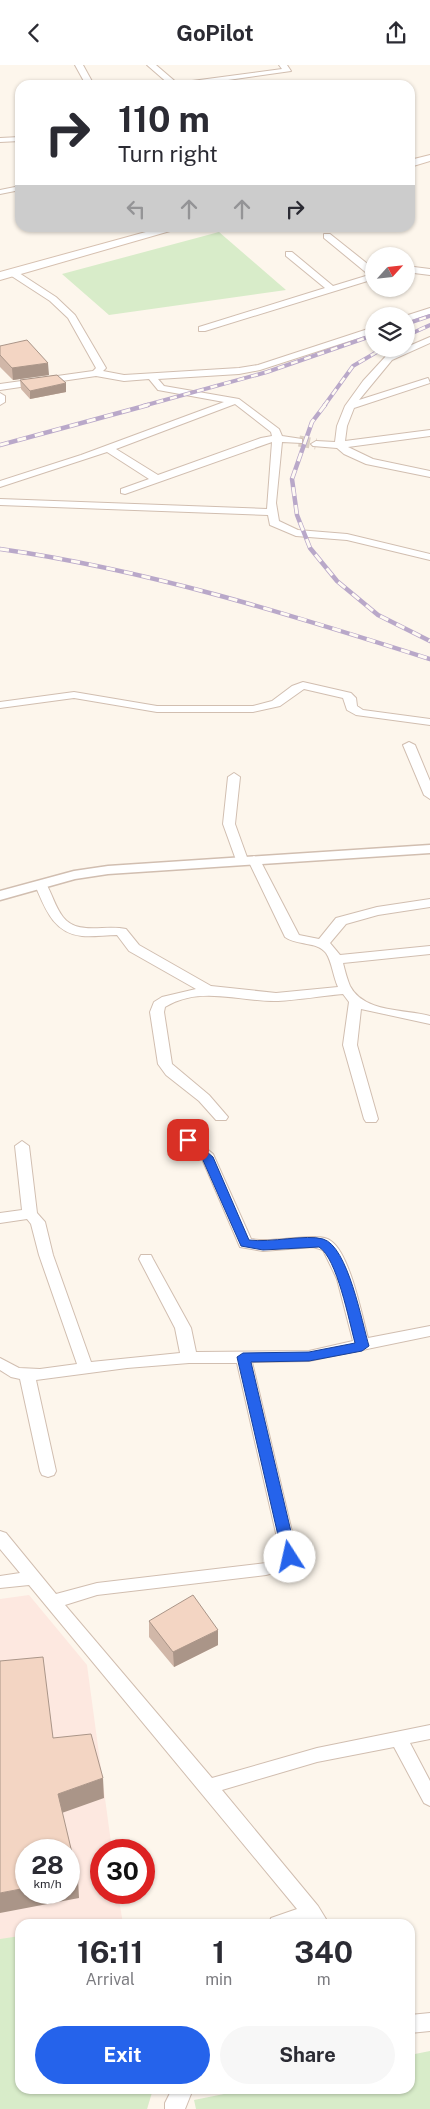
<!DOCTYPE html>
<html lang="en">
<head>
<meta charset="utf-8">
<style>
  :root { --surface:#fff; --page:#f7f7f7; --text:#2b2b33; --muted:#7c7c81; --accent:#2563eb }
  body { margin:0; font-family:"Public Sans",sans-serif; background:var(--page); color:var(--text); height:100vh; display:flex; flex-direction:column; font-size:19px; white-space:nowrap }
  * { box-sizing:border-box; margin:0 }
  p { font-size:16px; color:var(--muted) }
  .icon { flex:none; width:28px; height:28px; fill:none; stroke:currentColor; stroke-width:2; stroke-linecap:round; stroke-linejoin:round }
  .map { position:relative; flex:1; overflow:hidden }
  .sheet { position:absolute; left:15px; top:1854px; width:400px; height:175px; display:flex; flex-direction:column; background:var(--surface); border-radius:15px; box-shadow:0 1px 4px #0004 }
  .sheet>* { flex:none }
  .guide { position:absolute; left:15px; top:15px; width:400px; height:152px; border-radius:15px; box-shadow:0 1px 4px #0004; background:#fff; color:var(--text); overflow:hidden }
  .needle { width:32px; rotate:63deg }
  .tools { position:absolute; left:365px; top:182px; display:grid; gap:10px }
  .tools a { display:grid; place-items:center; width:50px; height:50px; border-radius:50%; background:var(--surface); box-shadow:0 1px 4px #0004; font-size:25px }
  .speed { position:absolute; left:15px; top:1774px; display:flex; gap:10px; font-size:25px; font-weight:700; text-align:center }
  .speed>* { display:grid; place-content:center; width:65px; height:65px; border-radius:50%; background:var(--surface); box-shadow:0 1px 4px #0004; line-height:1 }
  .speed small { font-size:12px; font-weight:400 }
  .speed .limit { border:8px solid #d22; background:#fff; color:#111 }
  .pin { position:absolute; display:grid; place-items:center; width:42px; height:42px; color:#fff; margin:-21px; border-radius:10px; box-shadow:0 2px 8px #0006 }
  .me { position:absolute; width:55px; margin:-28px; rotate:350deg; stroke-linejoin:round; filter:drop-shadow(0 0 4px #0008) }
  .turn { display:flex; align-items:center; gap:18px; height:105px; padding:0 20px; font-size:22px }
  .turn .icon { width:65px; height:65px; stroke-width:2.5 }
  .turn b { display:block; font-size:35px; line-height:42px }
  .lanes { display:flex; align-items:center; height:48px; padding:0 20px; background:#0003; justify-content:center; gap:25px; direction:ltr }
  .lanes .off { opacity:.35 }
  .eta { display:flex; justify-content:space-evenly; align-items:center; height:85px; text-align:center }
  .eta b { font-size:30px; font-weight:700; line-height:35px }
  .cta { display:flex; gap:10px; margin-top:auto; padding:10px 20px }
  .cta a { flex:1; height:58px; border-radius:30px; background:var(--accent); color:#fff; font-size:20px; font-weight:700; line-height:58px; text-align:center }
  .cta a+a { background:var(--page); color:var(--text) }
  header { display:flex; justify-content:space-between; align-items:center; height:65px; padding:0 20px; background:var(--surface); font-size:22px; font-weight:700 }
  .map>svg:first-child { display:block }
</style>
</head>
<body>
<header><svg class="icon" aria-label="back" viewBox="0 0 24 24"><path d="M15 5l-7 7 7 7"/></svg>GoPilot<svg class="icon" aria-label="share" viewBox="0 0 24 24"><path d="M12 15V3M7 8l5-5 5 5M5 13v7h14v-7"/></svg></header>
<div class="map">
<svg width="430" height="2044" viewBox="0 0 430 2044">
  <rect width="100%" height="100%" fill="#fdf6ec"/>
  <!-- commercial -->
  <path fill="#fde8e0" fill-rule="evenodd" d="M29,1530L87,1600L112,1785H101V1828H118L123,1859H20V2024H153L147,2044H0V1534ZM26,1785H69V1828H26Z"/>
  <!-- green -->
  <path fill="#d8ecc9" d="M219,167L286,225L109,250L62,209Z
    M20,1871V2024H153L147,2044H0V1874Z
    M430,1986V2044H196L194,2035L249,2024H410V1990Z"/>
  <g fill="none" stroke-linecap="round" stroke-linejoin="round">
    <!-- minor-tunnel -->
    <path stroke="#dcd0c4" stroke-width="11" stroke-dasharray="11 5.5" stroke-linecap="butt" d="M299,376L316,379"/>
    <!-- minor casing -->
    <g stroke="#d1beb0" stroke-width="2">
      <path id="minor" d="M75,0H83L94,20H86Z
        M147,0H156L177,18L282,4L279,0H287L291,6L193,20H170Z
        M20,72V76L0,77V73Z
        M20,121V125L0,129V125Z
        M324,169H330L374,204V214L205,266H199V262L325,223L286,191V187H292L333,221L369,210L324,173Z
        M406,201L430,204V210L406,207Z
        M10,206H16L56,232L75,250L106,303L103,306L124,310L239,303L258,300L374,262V268L260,305L239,309L158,314L164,321L239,334L279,364L282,371L302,374V378L282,377L276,438L279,456L298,465L347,469L430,489V495L347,475L296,471L270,460L268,450L0,440V434L267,444L272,377L125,429L121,428V424L149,414L107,387L0,422V416L81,390L224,337L158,325L149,314L124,316L96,311L0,325V319L93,306L96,303L68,253L50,236L10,210ZM235,339L271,367L272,371L261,373L158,410L116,384Z
        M430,243V249L406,257L405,251Z
        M430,272V278L392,295L359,335L428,313L430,318L354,343L347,361L345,376L430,365V371L348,382L373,394L430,406V412L366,399L344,389L337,383L313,381L311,379L316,376L335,377L337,361L345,341L363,316L386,291Z
        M0,328L5,331V337L0,340Z
        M303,617L351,628L356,633L357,641L363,645L430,654V660L356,650L347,645L343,633L304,624L280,641L253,647H157L74,633L0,643V637L74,627L157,641H253L272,636L292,621Z
        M409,677L415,680L430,716V734L424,730L403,680Z
        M234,708L240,712L235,759L248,795L254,791L260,795L299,870L319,874L336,853L377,842L430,834V842L378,850L346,859L330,878L340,890L430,881V889L343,898C345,906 347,914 350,921C364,948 405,944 430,951V959L361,944L357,980L378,1054L376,1057H366L364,1054L343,980L349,937L343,929C321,931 299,935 278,936C239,937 201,920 165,942L164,947L172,999L209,1030L228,1052L226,1055H216L199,1036L166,1010L158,999L150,947L154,937L162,932L196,924L129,886L117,870C105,870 93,872 82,871C53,868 45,843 35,820L37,817H45C52,828 55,842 63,852C78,871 105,859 126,864L139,880L211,921L276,928L338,922C333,911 332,897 326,888C317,876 297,881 285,872L248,795L242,799L236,795L223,759L228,712Z
        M176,1068L193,1072L213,1089L251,1174C273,1178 294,1171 316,1172C321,1172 327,1173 331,1176C350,1189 362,1251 368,1273L430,1261V1271L309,1296L252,1297L298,1492L288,1504L266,1510L97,1530L65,1540L212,1713L317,1683L430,1660V1674L410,1678L430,1716V1741L424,1738L394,1682L317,1697L222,1725L318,1841L329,1859H309L307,1857L301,1859H269L271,1853L297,1844L29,1520L0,1523V1511L20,1508L0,1484V1466L6,1468L56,1529L97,1518L266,1498L281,1490L237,1298H189L127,1303L36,1315L56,1406L54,1410L48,1412L42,1410L40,1406L20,1314L11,1312L0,1305V1293L19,1303L40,1304L77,1299L39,1190L31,1159L27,1154L0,1158V1148L22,1145L15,1081L22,1076L29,1081L37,1148L45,1157L53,1190L91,1297L180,1288L175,1263L139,1194L141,1190H151L153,1194L191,1263L196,1287L309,1286L353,1276L337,1214L323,1185L313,1182L263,1186L240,1182L202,1094L184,1079L171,1076L169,1073Z
        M430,1948V1966L410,1968V1950Z
        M172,2024H193L185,2044H165V2038Z"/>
    </g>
    <!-- tertiary casing -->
    <g stroke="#d1beb0" stroke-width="3">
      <path id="tertiary" d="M430,780V788L108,809L75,814L0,835V826L74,806L108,801Z"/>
    </g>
    <!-- secondary casing -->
    <g stroke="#d6c0b0" stroke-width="2">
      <path id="secondary" d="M430,90V96L410,102V95Z
        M164,162H184L0,215V207Z"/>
    </g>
    <!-- minor -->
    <use href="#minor" fill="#fff" fill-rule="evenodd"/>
    <!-- tertiary -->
    <use href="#tertiary" fill="#fff" fill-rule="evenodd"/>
    <!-- secondary -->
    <use href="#secondary" fill="#fff" fill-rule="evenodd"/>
    <!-- rail-far1 casing -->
    <g stroke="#b9a8c9" stroke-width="4">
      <path id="rail-far1" d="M406,259L430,251
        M406,271L430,260
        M143,341L267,307L374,270
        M324,341L353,301L382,284"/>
    </g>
    <!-- rail casing -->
    <g stroke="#b9a8c9" stroke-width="4.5">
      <path id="rail" d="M325,340L312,357L292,414L297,450L310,483L337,516L378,550L430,576
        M0,380L148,340
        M0,484C148,505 288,549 430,594"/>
    </g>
    <!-- rail-far1 -->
    <use href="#rail-far1" stroke="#fffaf3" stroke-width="2.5" stroke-dasharray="7" stroke-linecap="butt"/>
    <!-- rail -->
    <use href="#rail" stroke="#fffaf3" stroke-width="3" stroke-dasharray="9" stroke-linecap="butt"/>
  </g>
  <!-- wall -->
  <path fill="#d1b7a8" d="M0,281L49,310L13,315L0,302Z
    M20,315L66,327L30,334L21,324Z
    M149,1556L218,1580L174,1602L149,1572Z"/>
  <!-- shaded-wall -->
  <path fill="#aa9588" d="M48,298L49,310L13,315L12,303Z
    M66,318V327L30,334V326Z
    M218,1565V1580L174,1602L173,1587Z
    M103,1713L104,1733L59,1749L58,1729Z
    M78,1813L79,1833L0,1848V1828L26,1823V1828H69V1815Z"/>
  <!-- building -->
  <path fill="#f3d5c3" stroke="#aa9588" d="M27,275L48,298L12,303L0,290V281Z
    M57,310L66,318L30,326L20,315Z
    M193,1530L218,1565L173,1587L149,1556Z
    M43,1592L53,1673L91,1669L103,1713L58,1729L78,1813L69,1815V1785H26V1823L0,1828V1596Z"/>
  <!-- route -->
  <path fill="#2563eb" stroke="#184099" d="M188,1071L213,1092L249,1175C271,1178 306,1169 323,1174C348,1181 362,1258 369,1281L362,1286L309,1296L251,1297L297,1492L290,1497L283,1492L237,1292L243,1288L309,1287L355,1278C349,1256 337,1193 319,1182L263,1185L241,1181L202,1093L183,1075Z"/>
</svg>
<div class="tools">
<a><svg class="needle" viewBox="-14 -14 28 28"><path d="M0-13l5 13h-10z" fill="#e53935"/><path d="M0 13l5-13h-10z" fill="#7c7c81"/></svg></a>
<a><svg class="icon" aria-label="layers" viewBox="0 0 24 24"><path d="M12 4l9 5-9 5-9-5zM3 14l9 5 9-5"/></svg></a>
</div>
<div class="speed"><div>28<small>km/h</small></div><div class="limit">30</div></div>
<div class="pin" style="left:188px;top:1075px;background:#d93025"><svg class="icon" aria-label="arrive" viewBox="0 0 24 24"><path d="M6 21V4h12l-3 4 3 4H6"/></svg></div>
<svg class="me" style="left:290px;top:1492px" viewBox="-20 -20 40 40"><circle r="19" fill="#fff"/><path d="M0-13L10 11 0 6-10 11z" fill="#2563eb"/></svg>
<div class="guide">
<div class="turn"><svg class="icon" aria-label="right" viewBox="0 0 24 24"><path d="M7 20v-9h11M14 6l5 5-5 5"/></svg><div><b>110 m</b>Turn right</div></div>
<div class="lanes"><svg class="icon off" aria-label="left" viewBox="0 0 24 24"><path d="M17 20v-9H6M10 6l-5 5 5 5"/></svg><svg class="icon off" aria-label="ahead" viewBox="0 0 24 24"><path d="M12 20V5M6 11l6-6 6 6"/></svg><svg class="icon off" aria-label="ahead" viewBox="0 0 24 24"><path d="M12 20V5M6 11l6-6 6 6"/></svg><svg class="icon" aria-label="right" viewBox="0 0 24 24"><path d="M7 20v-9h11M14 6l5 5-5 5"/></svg></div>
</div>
<section class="sheet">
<div class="eta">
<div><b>16:11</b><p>Arrival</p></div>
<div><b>1</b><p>min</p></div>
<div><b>340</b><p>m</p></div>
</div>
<div class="cta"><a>Exit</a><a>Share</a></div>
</section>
</div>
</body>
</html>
